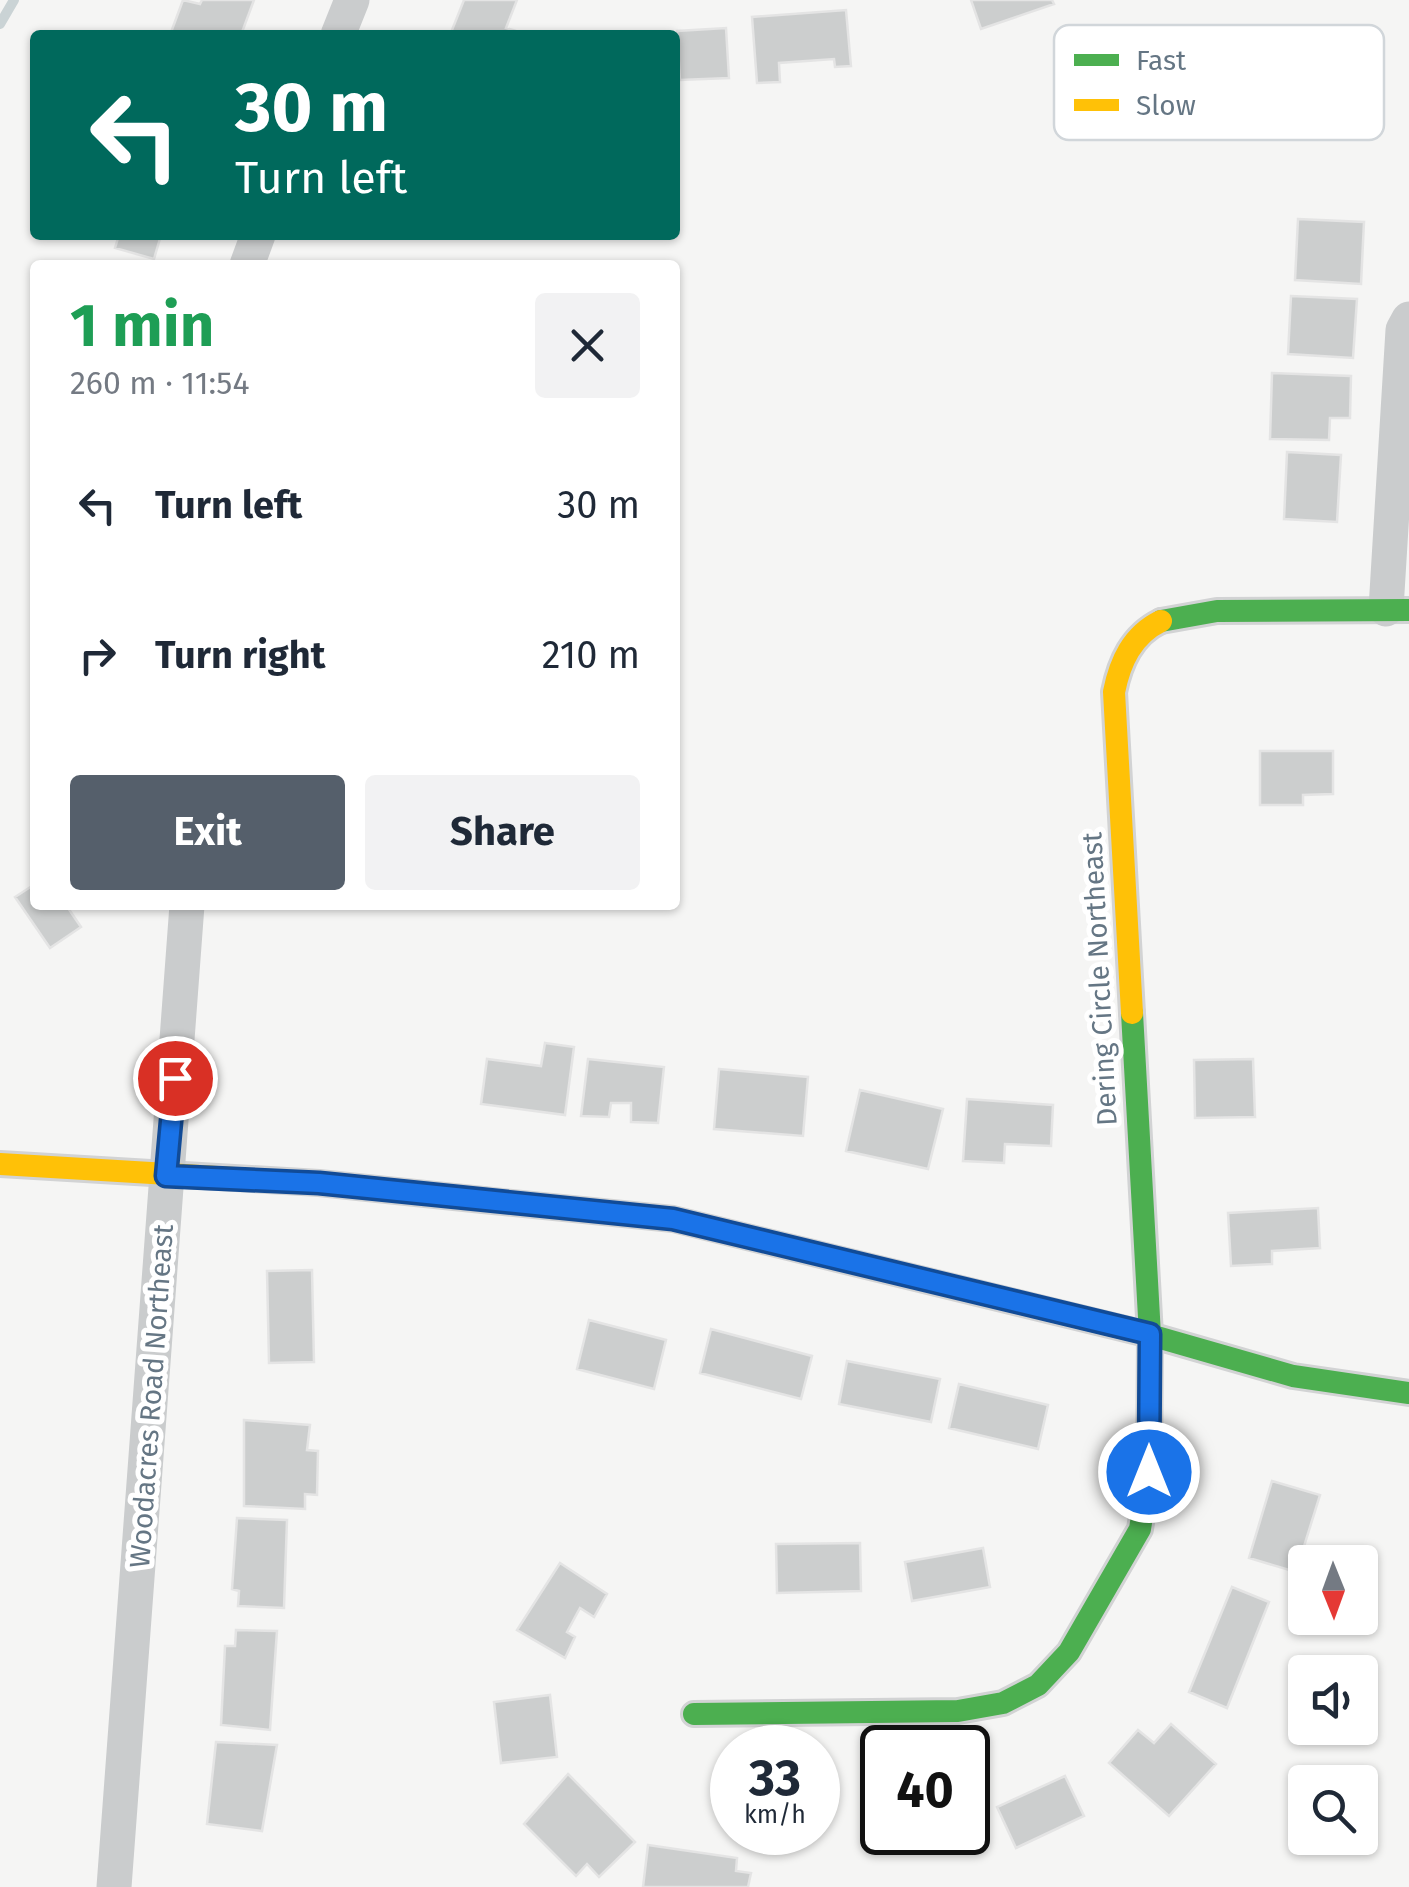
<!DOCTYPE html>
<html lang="en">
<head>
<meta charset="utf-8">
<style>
  :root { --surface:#fff; --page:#f2f2f3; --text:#1f2937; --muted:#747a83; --accent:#555f6b }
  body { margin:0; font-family:"Fira Sans",sans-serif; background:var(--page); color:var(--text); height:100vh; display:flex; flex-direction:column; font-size:38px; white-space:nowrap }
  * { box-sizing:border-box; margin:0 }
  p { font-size:32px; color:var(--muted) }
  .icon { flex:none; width:55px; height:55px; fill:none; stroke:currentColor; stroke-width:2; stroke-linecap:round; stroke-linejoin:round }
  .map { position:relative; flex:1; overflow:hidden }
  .side { position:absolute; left:30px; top:260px; width:650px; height:650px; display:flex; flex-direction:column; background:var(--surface); border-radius:10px; box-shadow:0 2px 8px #0004 }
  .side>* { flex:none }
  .banner { position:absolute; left:30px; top:30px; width:650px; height:210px; border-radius:10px; box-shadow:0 2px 8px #0004; background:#00695c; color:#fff; overflow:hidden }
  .needle { width:65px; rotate:179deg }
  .controls { position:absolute; left:1288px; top:1545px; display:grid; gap:20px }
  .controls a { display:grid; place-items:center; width:90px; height:90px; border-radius:10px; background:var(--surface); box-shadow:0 2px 8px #0004; font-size:50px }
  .speed { position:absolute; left:710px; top:1725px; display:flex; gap:20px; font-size:50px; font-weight:700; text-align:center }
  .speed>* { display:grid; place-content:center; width:130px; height:130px; border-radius:50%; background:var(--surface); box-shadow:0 2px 8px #0004; line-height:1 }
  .speed small { font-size:25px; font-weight:400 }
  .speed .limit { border:5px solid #111; border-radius:15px; background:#fff; color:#111 }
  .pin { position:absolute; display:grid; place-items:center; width:85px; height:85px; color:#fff; margin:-42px; border:5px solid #fff; border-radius:50%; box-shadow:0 2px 10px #0007 }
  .me { position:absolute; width:110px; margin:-55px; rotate:0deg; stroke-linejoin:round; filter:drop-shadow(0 0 8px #0008) }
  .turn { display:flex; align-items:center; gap:35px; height:210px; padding:0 40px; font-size:45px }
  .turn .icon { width:130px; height:130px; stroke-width:2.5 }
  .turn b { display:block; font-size:70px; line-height:85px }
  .round { display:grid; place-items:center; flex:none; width:105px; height:105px; border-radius:10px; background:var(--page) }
  .headline { display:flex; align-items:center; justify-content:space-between; height:170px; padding:0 40px }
  h1 { font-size:60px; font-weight:700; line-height:75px; color:#1e9e55 }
  .primary-button { display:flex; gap:20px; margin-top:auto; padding:20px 40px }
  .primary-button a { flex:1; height:115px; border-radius:10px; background:var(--accent); color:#fff; font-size:40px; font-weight:700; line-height:115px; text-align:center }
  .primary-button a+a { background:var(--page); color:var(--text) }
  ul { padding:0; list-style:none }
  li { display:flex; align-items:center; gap:30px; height:150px; padding:0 40px }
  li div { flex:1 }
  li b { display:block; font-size:38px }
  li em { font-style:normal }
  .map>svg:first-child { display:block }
</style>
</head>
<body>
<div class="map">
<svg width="1409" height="1887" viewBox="0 0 1409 1887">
  <rect width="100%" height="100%" fill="#f5f5f4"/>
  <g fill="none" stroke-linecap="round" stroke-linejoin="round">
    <!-- stream -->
    <path stroke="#cad3d5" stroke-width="10" d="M0,24L14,0"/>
  </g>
  <!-- building -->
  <path fill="#cccece" stroke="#e4e4e4" stroke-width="2.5" d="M183,0L200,4L202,0H254L241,35H170Z
    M464,0H517L506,28L529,35H450Z
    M971,0H1052L1054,4L981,29Z
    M846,10L851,66L835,67L834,59L779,63L780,82L757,83L752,17Z
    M726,28L729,78L680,80L677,31Z
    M1298,219L1364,222L1361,284L1295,280Z
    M119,235H161L154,259L115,248Z
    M1291,296L1357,299L1353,358L1288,354Z
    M1272,373L1351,376L1350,418H1330L1329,440L1270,439Z
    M1287,452L1341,455L1337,522L1284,519Z
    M1260,751H1333V794L1303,795V805H1260Z
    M35,884V905H66L81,927L50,948L15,897Z
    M545,1043L574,1047L565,1115L481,1104L487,1059L541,1066Z
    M588,1059L664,1067L658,1123L631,1122V1103H611L609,1117L581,1116Z
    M1253,1059L1255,1117L1195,1118L1194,1060Z
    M719,1069L808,1077L803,1136L714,1129Z
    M860,1090L943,1109L928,1169L846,1151Z
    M967,1099L1053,1105L1051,1146L1005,1144L1004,1163L963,1161Z
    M1318,1208L1320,1248L1272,1251V1264L1231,1266L1228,1213Z
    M312,1270L314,1362L269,1363L267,1271Z
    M589,1320L666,1340L654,1389L577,1369Z
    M711,1329L812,1356L801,1399L700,1373Z
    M847,1361L940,1379L931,1422L839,1404Z
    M959,1384L1048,1405L1038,1449L949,1428Z
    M244,1420L310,1425L307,1450L318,1451L317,1495L305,1494V1509L244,1506Z
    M1272,1481L1320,1495L1296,1572L1249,1558Z
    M237,1518L287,1520L284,1608L238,1606L239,1591L232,1589Z
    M860,1543L861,1591L777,1593L776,1544Z
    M983,1548L990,1587L912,1601L905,1562Z
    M560,1563L607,1594L594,1617L580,1608L567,1632L575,1637L565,1658L517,1630Z
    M1232,1587L1269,1602L1227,1708L1189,1692Z
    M236,1630L277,1631L270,1730L221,1725L225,1646H235Z
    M550,1695L557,1757L501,1763L494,1702Z
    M1171,1724L1216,1764L1169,1816L1109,1763L1138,1730L1154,1743Z
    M216,1742L277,1745L262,1831L207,1824Z
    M568,1774L635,1842L599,1877L587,1864L576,1876L524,1824Z
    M1065,1776L1084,1816L1016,1848L997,1807Z
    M648,1845L737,1858L736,1871L751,1873L748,1887H643Z"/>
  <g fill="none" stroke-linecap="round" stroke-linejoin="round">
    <!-- fast casing -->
    <g stroke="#d2d3d4" stroke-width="28">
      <path id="fast" d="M1161,621L1217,611L1409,610
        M483,1200L673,1219L1150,1335L1293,1376L1409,1393
        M694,1714L958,1711L1003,1703L1038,1685L1069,1652L1140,1529L1149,1472L1150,1335L1132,1013"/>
    </g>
    <!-- slow casing -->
    <g stroke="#d2d3d4" stroke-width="28">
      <path id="slow" d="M1132,1013L1114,692C1120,662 1132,635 1161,621
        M0,1164L319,1183L483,1200"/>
    </g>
    <!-- street -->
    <path stroke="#cacccd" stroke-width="35" d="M338,35L352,0
      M247,265L258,235
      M1386,609L1403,330L1409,319
      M114,1887L187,905"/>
    <!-- fast -->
    <use href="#fast" stroke="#4caf50" stroke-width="22"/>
    <!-- slow -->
    <use href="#slow" stroke="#ffc107" stroke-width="22"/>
  </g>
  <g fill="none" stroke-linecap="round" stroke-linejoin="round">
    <!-- route casing -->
    <g stroke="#114b97" stroke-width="25">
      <path id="route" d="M175,1078L166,1176L319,1183L673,1219L1150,1334L1149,1472"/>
    </g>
    <!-- route -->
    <use href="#route" stroke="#1a73e8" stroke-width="18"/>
  </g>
  <g text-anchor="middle" stroke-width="10" stroke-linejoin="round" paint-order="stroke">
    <!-- street labels -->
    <g font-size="28" fill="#657684" stroke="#fff">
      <text transform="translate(1099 979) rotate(-93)" y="10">Dering Circle Northeast</text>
      <text transform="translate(151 1396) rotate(-86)" y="10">Woodacres Road Northeast</text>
    </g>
  </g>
  <!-- legend -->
  <rect x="1054" y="25" width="330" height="115" rx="15" fill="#fff" stroke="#d1d6da" stroke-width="2.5"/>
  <rect x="1074" y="54" width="45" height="12" fill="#4caf50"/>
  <rect x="1074" y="99" width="45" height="12" fill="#ffc107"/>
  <g font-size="28" fill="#657684">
    <text x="1136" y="70">Fast</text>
    <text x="1136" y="115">Slow</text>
  </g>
</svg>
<div class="controls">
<a><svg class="needle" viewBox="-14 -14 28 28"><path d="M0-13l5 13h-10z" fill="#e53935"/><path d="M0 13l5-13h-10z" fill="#747a83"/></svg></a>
<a><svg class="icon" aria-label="sound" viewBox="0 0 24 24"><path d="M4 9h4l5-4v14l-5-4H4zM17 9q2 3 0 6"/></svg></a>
<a><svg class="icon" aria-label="search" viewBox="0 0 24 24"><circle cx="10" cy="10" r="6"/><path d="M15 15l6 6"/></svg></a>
</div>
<div class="speed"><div>33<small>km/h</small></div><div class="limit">40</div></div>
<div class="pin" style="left:175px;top:1078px;background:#d93025"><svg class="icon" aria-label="arrive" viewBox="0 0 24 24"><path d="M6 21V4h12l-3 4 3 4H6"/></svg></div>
<svg class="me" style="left:1149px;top:1472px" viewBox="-20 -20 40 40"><circle r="17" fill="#1a73e8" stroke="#fff" stroke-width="3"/><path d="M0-11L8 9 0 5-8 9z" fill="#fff"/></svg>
<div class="banner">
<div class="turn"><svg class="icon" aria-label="left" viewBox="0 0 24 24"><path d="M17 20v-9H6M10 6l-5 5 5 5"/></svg><div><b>30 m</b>Turn left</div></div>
</div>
<section class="side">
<div class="headline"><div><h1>1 min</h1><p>260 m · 11:54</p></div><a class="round"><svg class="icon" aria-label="close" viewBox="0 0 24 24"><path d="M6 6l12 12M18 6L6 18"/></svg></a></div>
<ul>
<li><svg class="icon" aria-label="left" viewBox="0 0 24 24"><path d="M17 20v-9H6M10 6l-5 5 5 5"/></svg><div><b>Turn left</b></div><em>30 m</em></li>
<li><svg class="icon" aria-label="right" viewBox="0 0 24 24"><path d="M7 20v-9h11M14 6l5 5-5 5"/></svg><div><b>Turn right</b></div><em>210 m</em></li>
</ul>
<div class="primary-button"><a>Exit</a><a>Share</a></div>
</section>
</div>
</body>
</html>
